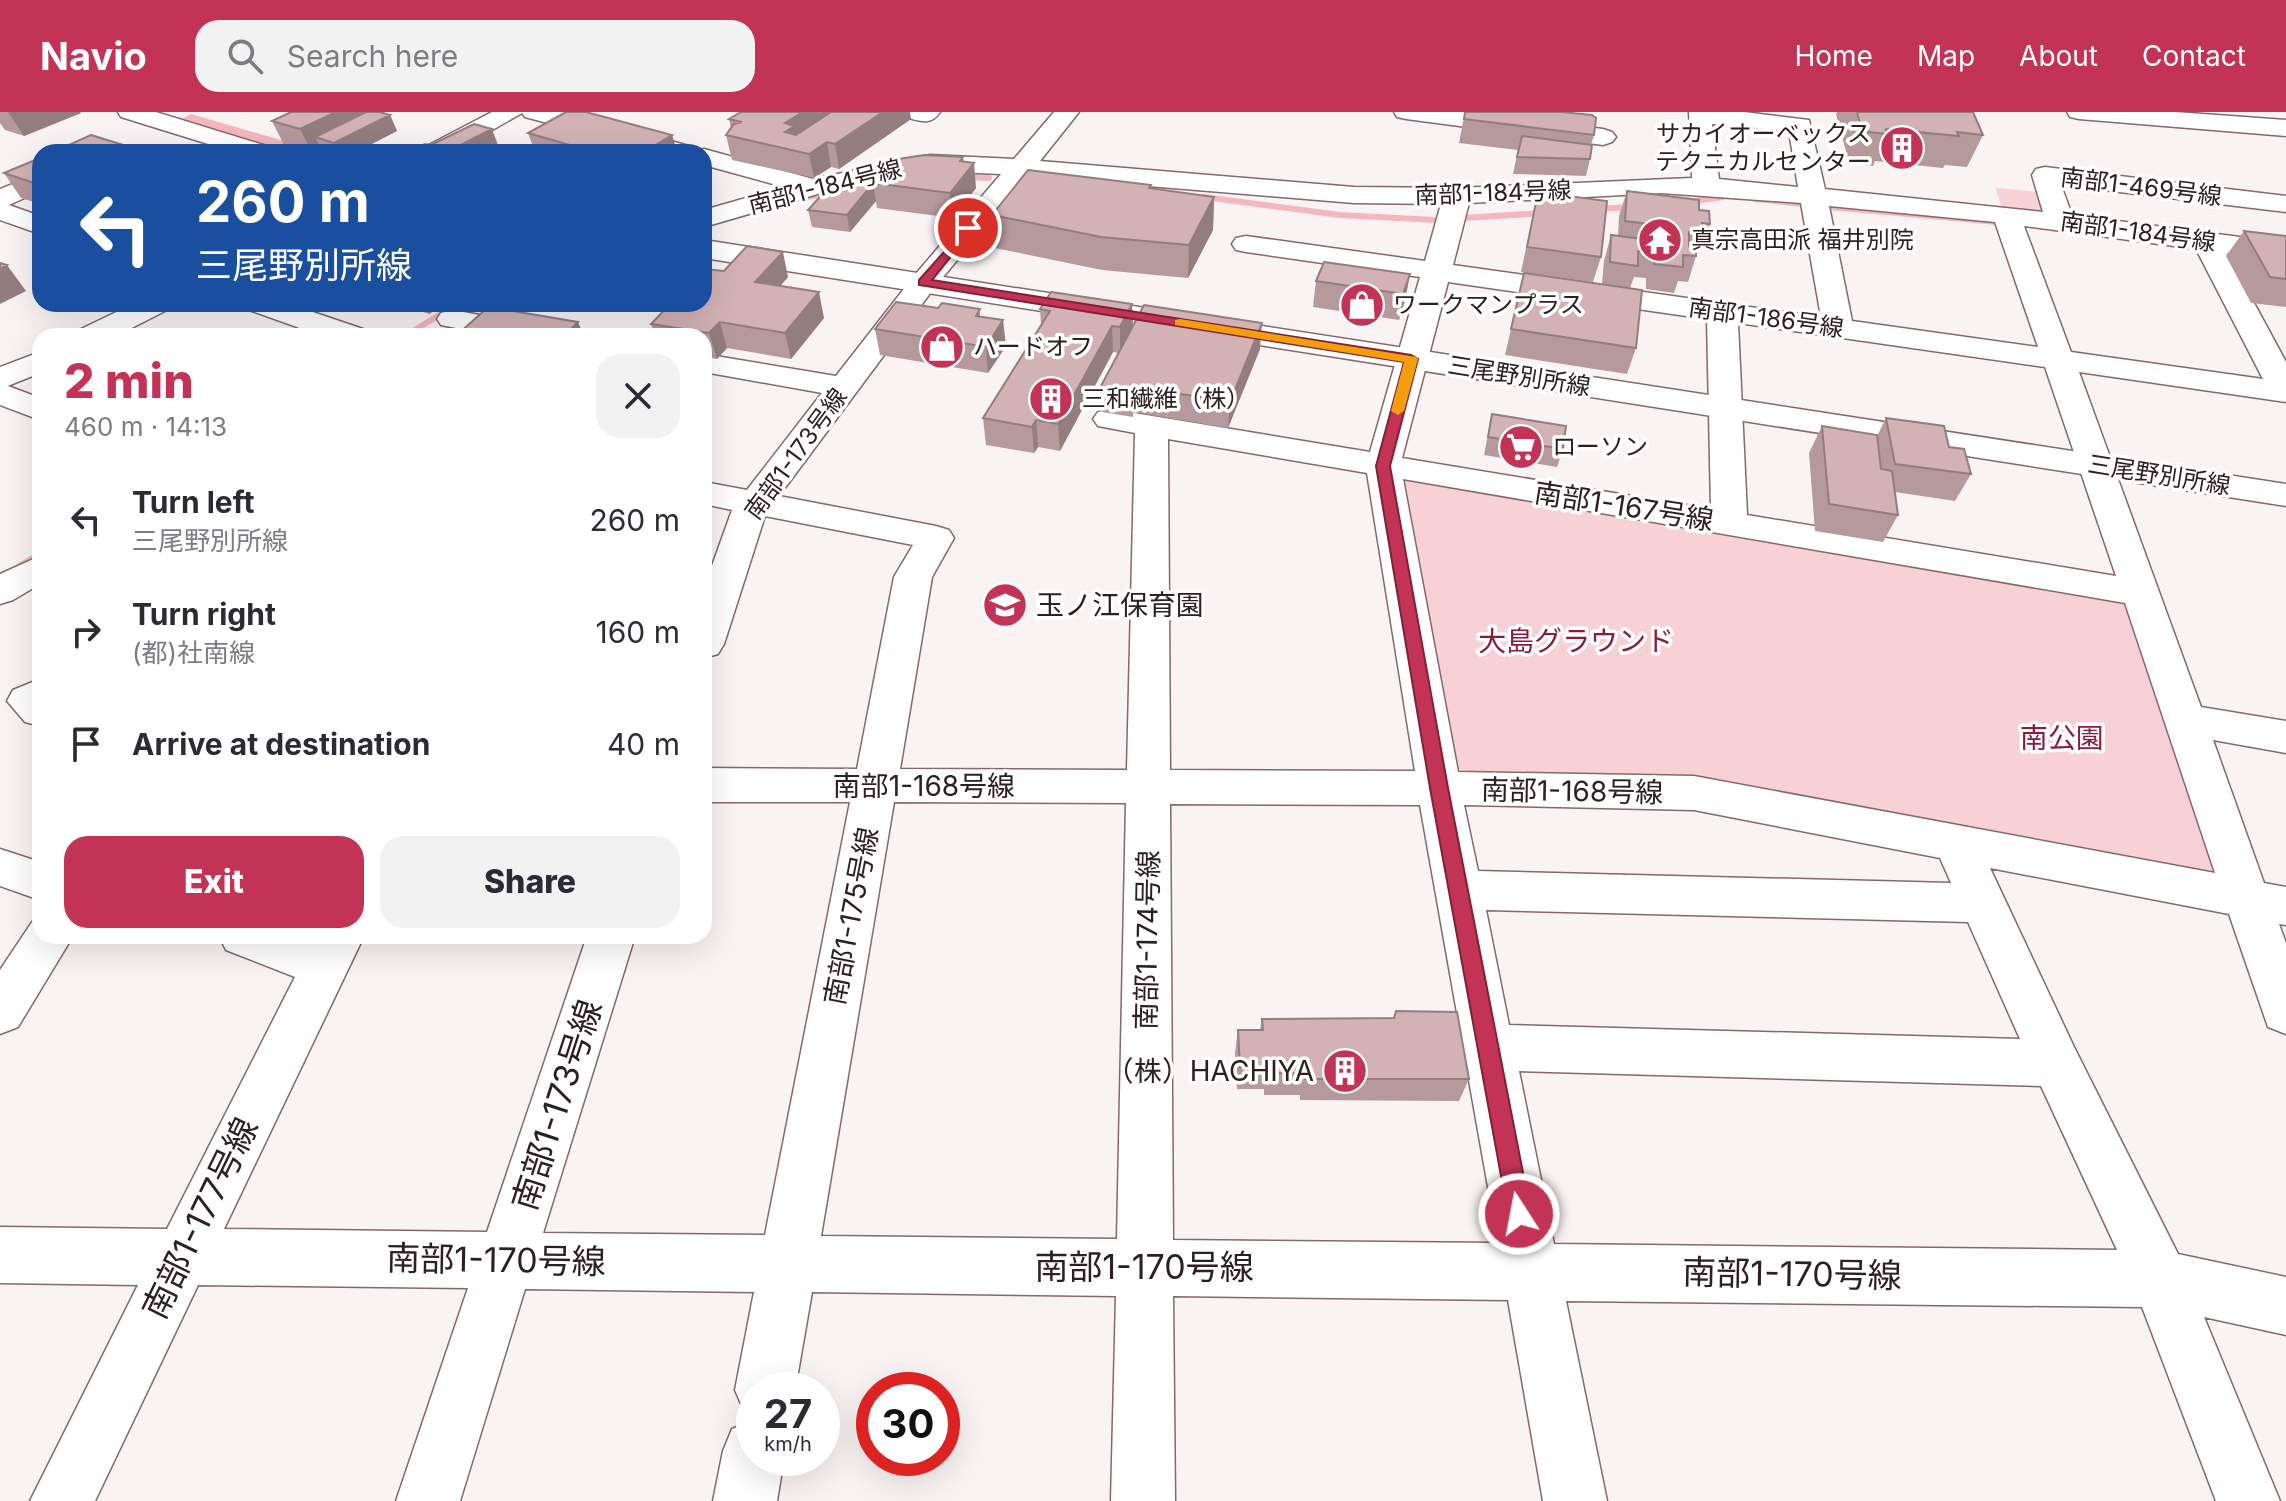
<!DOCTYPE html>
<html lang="en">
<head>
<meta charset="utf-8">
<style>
  :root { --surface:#fff; --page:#f2f2f3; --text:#2b2b33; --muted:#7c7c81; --accent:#c33355 }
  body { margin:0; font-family:Inter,"Noto Sans JP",sans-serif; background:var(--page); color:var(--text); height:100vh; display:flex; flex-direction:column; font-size:30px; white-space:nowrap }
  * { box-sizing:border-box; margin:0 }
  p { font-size:26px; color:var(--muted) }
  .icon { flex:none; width:44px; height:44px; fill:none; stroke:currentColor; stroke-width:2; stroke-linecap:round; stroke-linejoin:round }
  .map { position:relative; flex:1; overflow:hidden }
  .sheet { position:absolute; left:32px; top:216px; width:680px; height:616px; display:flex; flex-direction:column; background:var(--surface); border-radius:24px; box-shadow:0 8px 32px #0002 }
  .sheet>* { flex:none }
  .guide { position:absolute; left:32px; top:32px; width:680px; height:168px; border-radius:24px; box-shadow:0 8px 32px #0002; background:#1a4fa0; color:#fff; overflow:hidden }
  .speed { position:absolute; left:736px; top:1260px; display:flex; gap:16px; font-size:40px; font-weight:700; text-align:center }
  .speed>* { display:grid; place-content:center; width:104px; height:104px; border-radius:50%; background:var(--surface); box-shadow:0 8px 32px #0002; line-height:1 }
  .speed small { font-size:20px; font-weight:400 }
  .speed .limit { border:12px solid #d22; background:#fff; color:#111 }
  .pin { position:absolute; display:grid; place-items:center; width:68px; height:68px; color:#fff; margin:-34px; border:4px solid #fff; border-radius:50%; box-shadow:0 2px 8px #0007 }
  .me { position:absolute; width:88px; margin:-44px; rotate:349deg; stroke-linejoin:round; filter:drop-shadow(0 0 6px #0008) }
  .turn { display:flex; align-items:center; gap:28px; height:168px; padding:0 32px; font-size:36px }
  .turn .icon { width:104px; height:104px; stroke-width:2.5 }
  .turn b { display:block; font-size:56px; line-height:68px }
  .round { display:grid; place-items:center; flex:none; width:84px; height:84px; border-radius:24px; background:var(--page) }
  .overview { display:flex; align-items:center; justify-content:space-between; height:136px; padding:0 32px }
  h1 { font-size:48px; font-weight:800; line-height:60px; color:var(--accent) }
  .cta { display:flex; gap:16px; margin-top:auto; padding:16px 32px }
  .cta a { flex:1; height:92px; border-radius:24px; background:var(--accent); color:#fff; font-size:32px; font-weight:800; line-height:92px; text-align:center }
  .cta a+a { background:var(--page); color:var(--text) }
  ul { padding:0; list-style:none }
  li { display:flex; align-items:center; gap:24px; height:112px; padding:0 32px }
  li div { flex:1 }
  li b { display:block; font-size:30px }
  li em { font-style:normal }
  header { display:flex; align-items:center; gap:48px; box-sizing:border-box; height:112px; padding:0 40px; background:var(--accent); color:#fff }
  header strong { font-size:38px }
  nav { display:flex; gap:44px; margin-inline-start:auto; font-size:28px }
  .search { width:560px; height:72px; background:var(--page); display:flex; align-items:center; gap:20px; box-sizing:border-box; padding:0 28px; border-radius:24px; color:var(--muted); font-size:30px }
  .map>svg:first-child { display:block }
</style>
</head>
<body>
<header>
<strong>Navio</strong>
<div class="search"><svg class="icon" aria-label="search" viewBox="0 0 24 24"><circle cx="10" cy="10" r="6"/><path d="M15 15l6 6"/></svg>Search here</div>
<nav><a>Home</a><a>Map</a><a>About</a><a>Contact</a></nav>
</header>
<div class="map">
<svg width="2286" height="1389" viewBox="0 0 2286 1389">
  <rect width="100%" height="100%" fill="#faf3f4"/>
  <!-- green -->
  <path fill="#f8d1d5" d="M1996,76L2040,80L2047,99L2038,102L2002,98Z
    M1405,363L2121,486L2132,494L2221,761L2214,766L1465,661L1455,654L1398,366Z"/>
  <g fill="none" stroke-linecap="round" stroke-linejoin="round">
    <!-- stream-far1 -->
    <path stroke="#f4b7be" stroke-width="6" d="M965,65L989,66
      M1204,85L1340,103L1435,108
      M795,87L832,81
      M1755,87L1803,92
      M1687,90L1723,85
      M1830,95L1997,110
      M1595,97L1632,95
      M1464,106L1544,101
      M405,224L457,192"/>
    <!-- stream -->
    <path stroke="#f4b7be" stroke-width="7" d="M19,455L40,442"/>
    <!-- canal -->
    <path fill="#f4b7be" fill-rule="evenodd" d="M191,2L308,36L310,40H281L185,11L182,7Z"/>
    <!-- minor casing -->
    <g stroke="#85686b" stroke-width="3">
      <path id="minor" d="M118,0H156L270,35L274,40H234L121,5Z
        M492,0H562L693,35L696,39L704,37L813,67L930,43L1014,47L1054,0H1079L1040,49L1354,75L1457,76L1692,66L1689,0H1744L1809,8L1825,77L2043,100L2032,63L2036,57L2045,55L2286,84V100L2061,73L2072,103L2286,131V149L2227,141L2286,250V290L2079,260L2201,595L2286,609V641L2213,628L2264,771L2286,775V813L2279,812L2286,831V922L2268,915L2229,802L1990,756L2074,935L2178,1142L2286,1165V1223L2204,1205L2280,1389H2216L2142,1195L1566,1189L1607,1389H1543L1508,1188L1173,1184L1175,1389H1111L1116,1184L812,1180L795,1278H754V1304L744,1299L735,1278L754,1180L525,1177L460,1389H396L468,1176L198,1173L95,1389H30L138,1173L0,1171V1115L167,1117L295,865L226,838L219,824H298L313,830L316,824H364L224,1117L487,1120L587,824H635L543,1121L765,1123L850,690H704V656L857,657L894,465L913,433L765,404L724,532L718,542L704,546V476L732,398L704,392V370L747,378L822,281L704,260V242L836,264L914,164L1001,62L930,59L835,77L704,115V98L784,75L704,53V40H655L525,5L522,1L454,40H421L425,35ZM1712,12L1789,19L1798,75L1719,67ZM1027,64L1354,91L1441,92L1425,149L1246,124L1236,126L1232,132L1236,138L1246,140L1420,165L1370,340L1110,297L1098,300L1093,307L1098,314L1135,321L1127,658L900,657L932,465L954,426L949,418L936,414L779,384L934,176ZM1661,81L1801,91L1821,205L1453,153L1469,91ZM1829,94L1995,110L2038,235L1852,209ZM2024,114L2196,137L2263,267L2071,240ZM1448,170L1707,207L1711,397L1402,346ZM1738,211L2045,255L2116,464L1747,403ZM1168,327L1367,361L1415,659L1170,658ZM1403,367L2125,491L2215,761L1694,664L1458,660ZM894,690L1126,691L1117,1127L821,1124ZM1170,692L1420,693L1498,1131L1173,1128ZM1464,693L1694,698L1940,746L1951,771L1478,759ZM1486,798L1968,810L2020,927L1509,913ZM1519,959L2041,974L2117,1138L1554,1132Z
        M902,0H940C931,14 920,9 905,5Z
        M1394,0H1465L1603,17L1612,20L1616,25L1612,30L1603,33L1406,7L1397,5Z
        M2067,0H2175L2286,8V24L2079,7L2070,5Z
        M40,61V79L9,93L40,104V122L0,108V77Z
        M245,192H289L363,217L367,224H322L249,198Z
        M452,198L547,215L558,217L562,224H496L441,213L437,207L441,201Z
        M0,271L40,286V308L0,293Z
        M40,444V472L13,488L0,492V462Z
        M40,567V614L25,610L7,589L13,578Z
        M0,737L40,750V788L0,774Z
        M40,807V824H73L18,915L0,922V858L32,810Z
        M754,1308V1346H784L777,1389H713L723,1339L732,1317Z"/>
    </g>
    <!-- major casing -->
    <g stroke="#85686b" stroke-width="3">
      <path id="major" d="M704,128L2286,372V394L704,146Z
        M133,192H171L167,198L116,224H77L81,217Z
        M40,240V261L0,277V255Z"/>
    </g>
    <!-- minor -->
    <use href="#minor" fill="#fff" fill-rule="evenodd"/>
    <!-- major -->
    <use href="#major" fill="#fff" fill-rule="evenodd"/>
  </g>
  <!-- wall -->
  <path fill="#b5999c" d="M0,0H80L81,1L24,24L5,18L0,11Z
    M291,0H384L385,1L390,3L397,19L356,40H323L321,37L315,40H308L284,33L272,9Z
    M1465,0L1594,23L1591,33L1590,47L1586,64L1513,62L1518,38L1459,31Z
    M1837,0H1973L1983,23L1967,55L1945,53L1943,56L1875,49L1873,54L1855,52L1854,47H1848L1836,2Z
    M729,7H911L839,57L831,55L814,66L732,48L726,23L731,16Z
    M528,21L672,23L677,40H535Z
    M963,45V50L976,76L953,106L877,96L876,89L850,120L812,115L808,98L875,69Z
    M40,46V92L21,86L4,61Z
    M1151,73V76L1214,85L1213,118L1188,166L1102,158L995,136L992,103Z
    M1627,79L1699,98L1710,112L1701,138L1697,137L1696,144L1688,170L1678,169L1674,181L1646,177V166L1634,165L1630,176L1636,236L1627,262L1505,243L1524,161L1602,172L1604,149L1611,123L1618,124L1619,104Z
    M1538,80L1601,145L1593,170L1521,160Z
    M2244,119L2286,124V195L2251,191L2226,144Z
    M724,159L788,165L780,174L824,206L791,247L727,236L717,247L704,245V224H655L651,212Z
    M1410,162L1405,188L1399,208L1313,195L1316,169Z
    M400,192H445L429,202Z
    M1132,192L1133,214L1260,237L1228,316L1133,300V305L1102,300L1101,274L1118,241L1113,240L1060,339L1038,335L1034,341L986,333L983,306L1041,213L1040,197Z
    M938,196L980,197V204L1006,234L988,261L880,243L875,217Z
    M1492,302L1563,337L1557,355L1484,343Z
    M1886,306L1949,335L1971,362L1955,389L1895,380L1898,403L1883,430L1815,419L1809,341L1822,314L1877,324Z
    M1262,907L1469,967L1459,989L1300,988V983H1264V977H1237L1235,941L1238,918H1260Z"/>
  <!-- shaded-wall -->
  <path fill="#937d7f" d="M8,0H80L81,1L24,24Z
    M336,0H384L386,5L390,3L397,19L356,40H339L334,31L315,25L321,37L312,40L300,17Z
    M803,0H845L797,39L785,20V11Z
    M883,0H910L911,7L839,57L835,32Z
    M492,17L498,33L485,40H447Z
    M672,23L677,40H644Z
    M827,30L831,55L814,66L809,42Z
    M963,45L965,63L974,51L976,76L953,106L950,81L960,49Z
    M873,72L876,89L850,120L847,103Z
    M1214,85L1213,118L1188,166L1189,133Z
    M783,140L788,165L761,196L755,170Z
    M7,153L26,179L0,192V157Z
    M1410,162L1405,188L1399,208L1403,182Z
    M819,180L824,206L791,247L785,221Z
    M425,192H445L429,202Z
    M1132,192L1133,218L1120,241V215Z
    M1003,208L1006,234L988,261L986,235Z
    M578,210L584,224H566L565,223Z
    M720,210L727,236L717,247L709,221Z
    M1262,211L1260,237L1228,316L1230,290Z
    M1112,214L1113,240L1060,339L1058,312Z
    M1036,308L1038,335L1034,341L1032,315Z"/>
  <!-- building -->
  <path fill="#d2b2b5" stroke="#937d7f" stroke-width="2" d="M291,0H336L300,17L272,9Z
    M366,0H379L390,3L334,31L315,25Z
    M566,0H586L672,23L644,40H594L528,21Z
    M741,0H803L785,11L794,14L785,20L796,23L831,0H883L835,32L827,30L809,42L726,23L734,12L742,10L729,7Z
    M1465,0H1562L1592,3L1596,6L1594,23L1464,7Z
    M1857,0H1973L1983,23L1957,20L1959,24L1886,17L1887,22L1868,20L1867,16L1861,15Z
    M474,12L492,17L447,40H408L425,32L431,33Z
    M91,23L146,40H53Z
    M1522,24L1592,33L1590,47L1517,45Z
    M924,43L963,45L960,49L974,51L950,81L873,71L893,48Z
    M40,46V73L4,61Z
    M1028,58L1151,73L1149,76L1214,85L1189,133L1101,125L992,103Z
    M835,68L875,69L847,103L808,98Z
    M1627,79L1699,88V98L1709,99L1710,112L1702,111V121L1689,120V134L1696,135V144L1683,143V155L1654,152L1655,141L1638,139V154L1610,150L1611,123L1673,131V115L1625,109Z
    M1538,80L1607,89L1601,145L1527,135Z
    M2244,119L2286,124V167L2270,165Z
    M747,134L783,140L755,170L819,180L785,221L720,210L709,221L651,212L670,192H704V157L724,159Z
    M1324,150L1410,162L1403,182L1316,169Z
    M0,151L7,153L0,157Z
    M1524,161L1642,178L1636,236L1511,217Z
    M1051,180L1132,192L1120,215L1112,214L1058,312L1036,308L1032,315L983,306L1050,199L1040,197Z
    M896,190L938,196L942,191L980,197L976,204L1003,208L986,235L875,217Z
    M1144,193L1262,211L1230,290L1133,274V279L1101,274Z
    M488,195L578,210L565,223L557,222L555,224H456Z
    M1492,302L1566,314L1563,337L1488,325Z
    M1886,306L1944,314L1949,335L1964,337L1971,362L1895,352Z
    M1822,314L1877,323L1881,357L1892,359L1898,403L1829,392Z
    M1396,899L1457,900L1469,967H1305L1304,961H1267V955H1240L1238,918H1263L1262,907L1394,906Z"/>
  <!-- route -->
  <path fill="#c33355" stroke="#7f2137" stroke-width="2" d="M968,113L974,116L932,168L1411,243L1418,247L1390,354L1448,676L1531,1102L1527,1110L1519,1113L1511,1110L1508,1102L1430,676L1376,354L1404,250L919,173V168Z"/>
  <!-- slow -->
  <path fill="#f59e0b" d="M1180,207L1416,245L1418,247L1404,299L1398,303L1391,299L1404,250L1175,213V208Z"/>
  <!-- icons -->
  <defs>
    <g id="building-disc" transform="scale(2.3)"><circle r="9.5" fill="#c33355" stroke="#fff"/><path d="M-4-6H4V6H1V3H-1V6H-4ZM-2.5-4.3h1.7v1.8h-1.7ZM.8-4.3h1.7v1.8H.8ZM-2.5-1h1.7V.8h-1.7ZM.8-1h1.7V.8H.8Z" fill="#fff"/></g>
    <g id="temple-disc" transform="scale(2.3)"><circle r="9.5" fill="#c33355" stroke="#fff"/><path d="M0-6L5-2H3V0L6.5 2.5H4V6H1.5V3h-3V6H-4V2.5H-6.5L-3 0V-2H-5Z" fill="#fff"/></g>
    <g id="shop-disc" transform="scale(2.3)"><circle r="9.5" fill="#c33355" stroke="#fff"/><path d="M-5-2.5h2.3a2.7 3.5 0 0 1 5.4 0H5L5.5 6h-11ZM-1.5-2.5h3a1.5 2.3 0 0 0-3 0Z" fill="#fff"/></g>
    <g id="supermarket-disc" transform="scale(2.3)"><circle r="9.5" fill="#c33355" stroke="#fff"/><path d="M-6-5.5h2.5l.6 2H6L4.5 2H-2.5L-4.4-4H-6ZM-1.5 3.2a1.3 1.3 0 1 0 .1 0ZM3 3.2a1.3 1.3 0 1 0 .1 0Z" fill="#fff"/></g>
    <g id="school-disc" transform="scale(2.3)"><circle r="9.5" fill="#c33355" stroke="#fff"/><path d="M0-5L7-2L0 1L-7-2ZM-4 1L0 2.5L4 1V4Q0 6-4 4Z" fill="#fff"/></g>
  </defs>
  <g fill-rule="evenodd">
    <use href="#building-disc" x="1902" y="36"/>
    <use href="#temple-disc" x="1660" y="128"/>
    <use href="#shop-disc" x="1362" y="193"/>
    <use href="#shop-disc" x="942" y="235"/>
    <use href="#building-disc" x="1051" y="287"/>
    <use href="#supermarket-disc" x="1521" y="335"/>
    <use href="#school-disc" x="1005" y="493"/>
    <use href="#building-disc" x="1345" y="959"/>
  </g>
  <g text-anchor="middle" stroke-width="7" stroke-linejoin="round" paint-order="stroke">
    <!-- far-poi labels -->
    <g font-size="24" fill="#2d2022" stroke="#fff" text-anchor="start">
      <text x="1871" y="30" text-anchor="end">サカイオーベックス<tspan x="1871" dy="28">テクニカルセンター</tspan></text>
      <text x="1691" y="136">真宗高田派 福井別院</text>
      <text x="1393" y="201">ワークマンプラス</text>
      <text x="973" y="243">ハードオフ</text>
      <text x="1082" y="295">三和繊維（株）</text>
      <text x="1552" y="343">ローソン</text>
    </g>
    <!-- far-street labels -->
    <g font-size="24" fill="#2d2022" stroke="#fff">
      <text transform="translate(825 75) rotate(-14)" y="8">南部1-184号線</text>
      <text transform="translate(2141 75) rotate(7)" y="8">南部1-469号線</text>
      <text transform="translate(1493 81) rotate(-2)" y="8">南部1-184号線</text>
      <text transform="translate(2138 120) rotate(8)" y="8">南部1-184号線</text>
      <text transform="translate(1766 206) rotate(8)" y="8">南部1-186号線</text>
      <text transform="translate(1519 264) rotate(9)" y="8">三尾野別所線</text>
      <text transform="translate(796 342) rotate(-54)" y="8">南部1-173号線</text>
      <text transform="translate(2159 363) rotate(9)" y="8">三尾野別所線</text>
    </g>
    <!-- street labels -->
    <g font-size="28" fill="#2d2022" stroke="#fff">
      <text transform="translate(1624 394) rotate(9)" y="10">南部1-167号線</text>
      <text x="924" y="684">南部1-168号線</text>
      <text transform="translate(1572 679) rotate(1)" y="10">南部1-168号線</text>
      <text transform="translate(851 804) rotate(-79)" y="10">南部1-175号線</text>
      <text transform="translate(1147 828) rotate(-89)" y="10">南部1-174号線</text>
    </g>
    <!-- poi labels -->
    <g font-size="28" fill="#2d2022" stroke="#fff" text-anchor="start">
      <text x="1036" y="503">玉ノ江保育園</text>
      <text x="1314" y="969" text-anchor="end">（株）HACHIYA</text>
    </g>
    <!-- park labels -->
    <g font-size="28" fill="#8c1b39" stroke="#fff">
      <text x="1576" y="539">大島グラウンド</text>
      <text x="2062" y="636">南公園</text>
    </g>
    <!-- near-street labels -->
    <g font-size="34" fill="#2d2022" stroke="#fff">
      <text transform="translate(557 993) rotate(-72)" y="12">南部1-173号線</text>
      <text transform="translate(200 1106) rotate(-64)" y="12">南部1-177号線</text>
      <text transform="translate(496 1148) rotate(1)" y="12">南部1-170号線</text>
      <text x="1144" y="1167">南部1-170号線</text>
      <text transform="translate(1792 1162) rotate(1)" y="12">南部1-170号線</text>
    </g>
  </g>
</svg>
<div class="speed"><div>27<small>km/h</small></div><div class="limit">30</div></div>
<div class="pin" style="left:968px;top:116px;background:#d93025"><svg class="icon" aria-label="arrive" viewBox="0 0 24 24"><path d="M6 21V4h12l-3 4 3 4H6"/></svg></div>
<svg class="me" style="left:1519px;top:1102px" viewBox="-20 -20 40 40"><circle r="17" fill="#c33355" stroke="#fff" stroke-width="3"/><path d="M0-11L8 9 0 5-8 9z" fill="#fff"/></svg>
<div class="guide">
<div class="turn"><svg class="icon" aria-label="left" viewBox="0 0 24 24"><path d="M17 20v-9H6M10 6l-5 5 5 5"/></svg><div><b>260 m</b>三尾野別所線</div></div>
</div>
<section class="sheet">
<div class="overview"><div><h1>2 min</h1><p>460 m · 14:13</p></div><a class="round"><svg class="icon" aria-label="close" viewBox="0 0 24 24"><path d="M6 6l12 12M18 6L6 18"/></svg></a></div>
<ul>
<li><svg class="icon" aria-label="left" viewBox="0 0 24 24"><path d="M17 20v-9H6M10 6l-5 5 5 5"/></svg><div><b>Turn left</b><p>三尾野別所線</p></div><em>260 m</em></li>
<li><svg class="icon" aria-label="right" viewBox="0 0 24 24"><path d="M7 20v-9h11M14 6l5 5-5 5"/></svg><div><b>Turn right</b><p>(都)社南線</p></div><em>160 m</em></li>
<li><svg class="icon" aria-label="arrive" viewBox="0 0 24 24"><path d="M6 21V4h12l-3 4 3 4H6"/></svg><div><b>Arrive at destination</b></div><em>40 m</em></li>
</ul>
<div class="cta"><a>Exit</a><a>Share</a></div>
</section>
</div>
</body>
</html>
